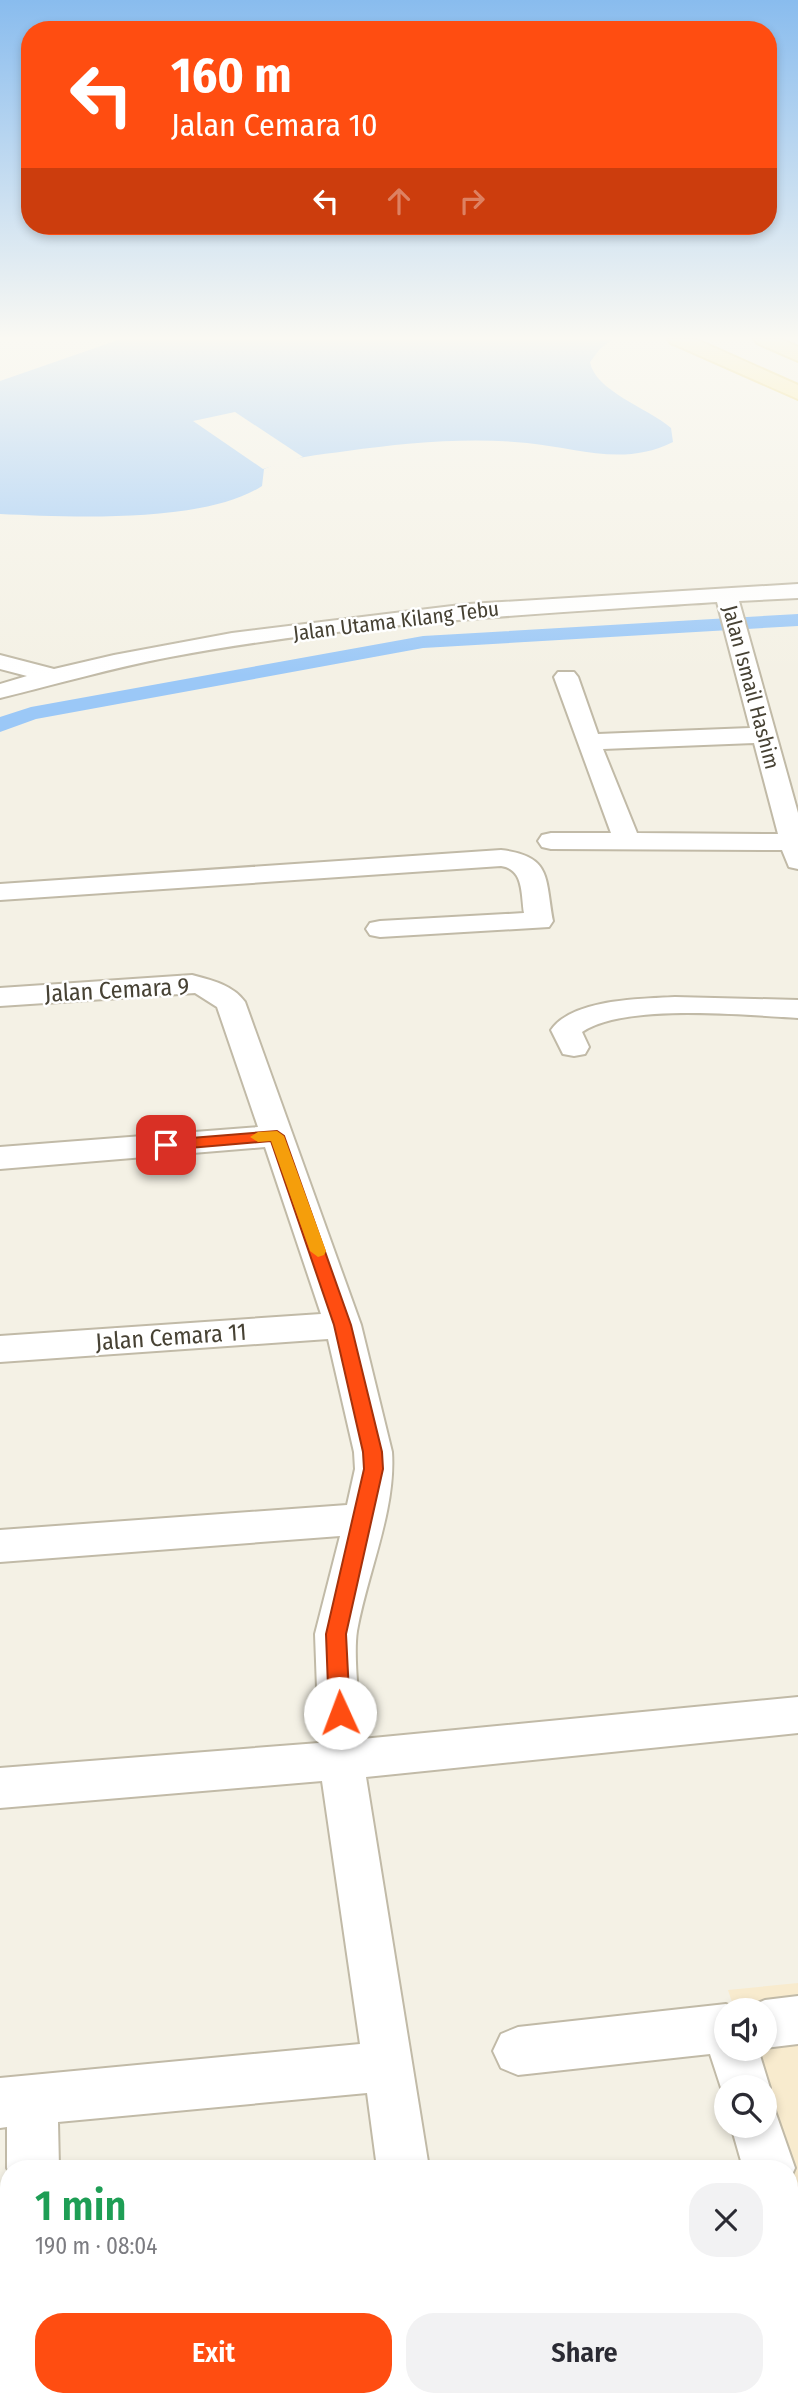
<!DOCTYPE html>
<html lang="en">
<head>
<meta charset="utf-8">
<style>
  :root { --surface:#fff; --page:#f2f2f3; --text:#2b2b33; --muted:#7c7c81; --accent:#ff4d11 }
  body { margin:0; font-family:"Fira Sans Condensed",sans-serif; background:var(--page); color:var(--text); height:100vh; display:flex; flex-direction:column; font-size:26px; white-space:nowrap }
  * { box-sizing:border-box; margin:0 }
  p { font-size:23px; color:var(--muted) }
  .icon { flex:none; width:38px; height:38px; fill:none; stroke:currentColor; stroke-width:2; stroke-linecap:round; stroke-linejoin:round }
  .map { position:relative; flex:1; overflow:hidden }
  .panel { position:absolute; left:0px; top:2160px; width:798px; height:247px; display:flex; flex-direction:column; background:var(--surface); border-radius:28px 28px 0 0; box-shadow:0 4px 10px #0003 }
  .panel>* { flex:none }
  .banner { position:absolute; left:21px; top:21px; width:756px; height:214px; border-radius:28px; box-shadow:0 4px 10px #0003; background:#ff4d11; color:#fff; overflow:hidden }
  .controls { position:absolute; left:714px; top:1998px; display:grid; gap:14px }
  .controls a { display:grid; place-items:center; width:63px; height:63px; border-radius:50%; background:var(--surface); box-shadow:0 4px 10px #0003; font-size:35px }
  .pin { position:absolute; display:grid; place-items:center; width:60px; height:60px; color:#fff; margin:-30px; border-radius:14px; box-shadow:0 4px 10px #0006 }
  .me { position:absolute; width:77px; margin:-38px; rotate:358deg; stroke-linejoin:round; filter:drop-shadow(0 0 5px #0008) }
  .turn { display:flex; align-items:center; gap:24px; height:147px; padding:0 35px; font-size:32px }
  .turn .icon { width:91px; height:91px; stroke-width:2.5 }
  .turn b { display:block; font-size:49px; line-height:60px }
  .lanes { display:flex; align-items:center; height:66px; padding:0 35px; background:#0003; justify-content:center; gap:35px; direction:ltr }
  .lanes .off { opacity:.35 }
  .round { display:grid; place-items:center; flex:none; width:74px; height:74px; border-radius:28px; background:var(--page) }
  .summary { display:flex; align-items:center; justify-content:space-between; height:119px; padding:0 35px }
  h1 { font-size:42px; font-weight:600; line-height:52px; color:#1e9e55 }
  .action { display:flex; gap:14px; margin-top:auto; padding:14px 35px }
  .action a { flex:1; height:80px; border-radius:28px; background:var(--accent); color:#fff; font-size:28px; font-weight:600; line-height:80px; text-align:center }
  .action a+a { background:var(--page); color:var(--text) }
  .map>svg:first-child { display:block }
</style>
</head>
<body>
<div class="map">
<svg width="798" height="2405" viewBox="0 0 798 2405">
  <rect width="100%" height="100%" fill="#f4f1e5"/>
  <!-- commercial -->
  <path fill="#f8ebce" d="M798,1983V2205L789,2178V2168H786L765,2102V2088L748,2049H765V2011H735L728,1990Z"/>
  <!-- water -->
  <path fill="#9bc8f7" d="M121,339H613L600,349L590,362C595,391 648,408 671,428L673,442C623,467 579,448 527,443C467,437 406,443 347,451C318,455 290,457 264,469L262,486C203,524 69,517 0,514V381Z"/>
  <!-- pier -->
  <path fill="#f4f1e5" d="M235,412L303,457L263,469L193,421Z"/>
  <g fill="none" stroke-linecap="round" stroke-linejoin="round">
    <!-- canal -->
    <path fill="#9bc8f7" fill-rule="evenodd" d="M798,614V626L423,648L36,719L0,732V717L31,707L423,636Z"/>
    <!-- minor casing -->
    <g stroke="#c1baa7" stroke-width="4">
      <path id="minor" d="M798,584V598L739,601L798,813V869L789,867L782,850L551,849L542,847L538,841L542,835L551,833H611L554,677L558,672H574L578,677L598,734L750,728L717,602C534,614 350,623 170,657C112,668 57,684 0,698V684L27,676L0,669V655L54,669L114,655L232,633L411,611L469,604ZM754,743L778,834L637,833L603,749Z
        M501,850C552,856 545,878 553,921L549,927L380,937L370,935L366,929L370,923L380,921L524,913C521,894 524,869 501,866L0,900V884Z
        M192,975C211,980 233,985 245,1002L361,1325L392,1452C396,1510 367,1574 357,1631C353,1658 360,1710 362,1739L798,1697V1733L366,1777L429,2168H377L367,2093L58,2122L59,2168H9V2171L7,2168V2127L0,2128V2078L360,2044L322,1781L0,1808V1768L319,1743L315,1634L340,1536L0,1562V1530L347,1505L355,1469L354,1452L328,1339L0,1362V1336L321,1314L265,1147L0,1169V1147L258,1127L217,1007L195,993L0,1006V988Z
        M675,997L798,1000V1018C746,1015 624,1003 582,1032L589,1047L585,1054L574,1056L563,1054L551,1030C572,999 640,999 675,997Z
        M798,1996V2044L765,2048V2011H746L748,2007L765,2000Z
        M726,2004L742,2011H726V2049H758L770,2088L765,2100V2088H726V2103L710,2054L518,2075L501,2068L493,2051L501,2034L518,2027Z
        M765,2104L774,2108L795,2168L789,2181V2168H743L731,2126H765Z
        M789,2208L798,2211V2290L789,2286Z
        M9,2398H65V2405H9Z
        M409,2398H465L466,2405H410Z"/>
    </g>
    <!-- major casing -->
    <g stroke="#efd158" stroke-width="4">
      <path id="major" d="M668,339H695L798,385V399L671,343Z
        M754,339H780L798,347V361L757,343Z"/>
    </g>
    <!-- minor -->
    <use href="#minor" fill="#fff" fill-rule="evenodd"/>
    <!-- major -->
    <use href="#major" fill="#ffeb93" fill-rule="evenodd"/>
  </g>
  <!-- sky -->
  <linearGradient id="sky" x2="0" y2="1"><stop stop-color="#89bcee"/><stop offset="0.5" stop-color="#faf9f3"/><stop offset="1" stop-color="#faf9f3" stop-opacity="0"/></linearGradient>
  <rect width="798" height="676" fill="url(#sky)"/>
  <!-- route -->
  <path fill="#ff4d11" stroke="#a6320b" stroke-width="2" d="M277,1131L284,1136L351,1325L382,1452L383,1469L346,1634L350,1713L347,1719L340,1722L332,1719L329,1713L326,1634L364,1469L363,1452L334,1325L271,1141L166,1150L158,1145L166,1140Z"/>
  <!-- slow -->
  <path fill="#f59e0b" d="M277,1131L284,1136L326,1251L324,1255L318,1257L310,1251L271,1141L258,1142L250,1137L258,1132Z"/>
  <g text-anchor="middle" stroke-width="5" stroke-linejoin="round" paint-order="stroke">
    <!-- far-street labels -->
    <g font-size="21" fill="#474234" stroke="#fff">
      <text transform="translate(396 621) rotate(-7)" y="7">Jalan Utama Kilang Tebu</text>
      <text transform="translate(751 687) rotate(75)" y="7">Jalan Ismail Hashim</text>
    </g>
    <!-- street labels -->
    <g font-size="24" fill="#474234" stroke="#fff">
      <text transform="translate(117 990) rotate(-3)" y="8">Jalan Cemara 9</text>
      <text transform="translate(171 1337) rotate(-4)" y="8">Jalan Cemara 11</text>
    </g>
  </g>
</svg>
<div class="controls">
<a><svg class="icon" aria-label="sound" viewBox="0 0 24 24"><path d="M4 9h4l5-4v14l-5-4H4zM17 9q2 3 0 6"/></svg></a>
<a><svg class="icon" aria-label="search" viewBox="0 0 24 24"><circle cx="10" cy="10" r="6"/><path d="M15 15l6 6"/></svg></a>
</div>
<div class="pin" style="left:166px;top:1145px;background:#d93025"><svg class="icon" aria-label="arrive" viewBox="0 0 24 24"><path d="M6 21V4h12l-3 4 3 4H6"/></svg></div>
<svg class="me" style="left:340px;top:1713px" viewBox="-20 -20 40 40"><circle r="19" fill="#fff"/><path d="M0-13L10 11 0 6-10 11z" fill="#ff4d11"/></svg>
<div class="banner">
<div class="turn"><svg class="icon" aria-label="left" viewBox="0 0 24 24"><path d="M17 20v-9H6M10 6l-5 5 5 5"/></svg><div><b>160 m</b>Jalan Cemara 10</div></div>
<div class="lanes"><svg class="icon" aria-label="left" viewBox="0 0 24 24"><path d="M17 20v-9H6M10 6l-5 5 5 5"/></svg><svg class="icon off" aria-label="ahead" viewBox="0 0 24 24"><path d="M12 20V5M6 11l6-6 6 6"/></svg><svg class="icon off" aria-label="right" viewBox="0 0 24 24"><path d="M7 20v-9h11M14 6l5 5-5 5"/></svg></div>
</div>
<section class="panel">
<div class="summary"><div><h1>1 min</h1><p>190 m · 08:04</p></div><a class="round"><svg class="icon" aria-label="close" viewBox="0 0 24 24"><path d="M6 6l12 12M18 6L6 18"/></svg></a></div>
<div class="action"><a>Exit</a><a>Share</a></div>
</section>
</div>
</body>
</html>
